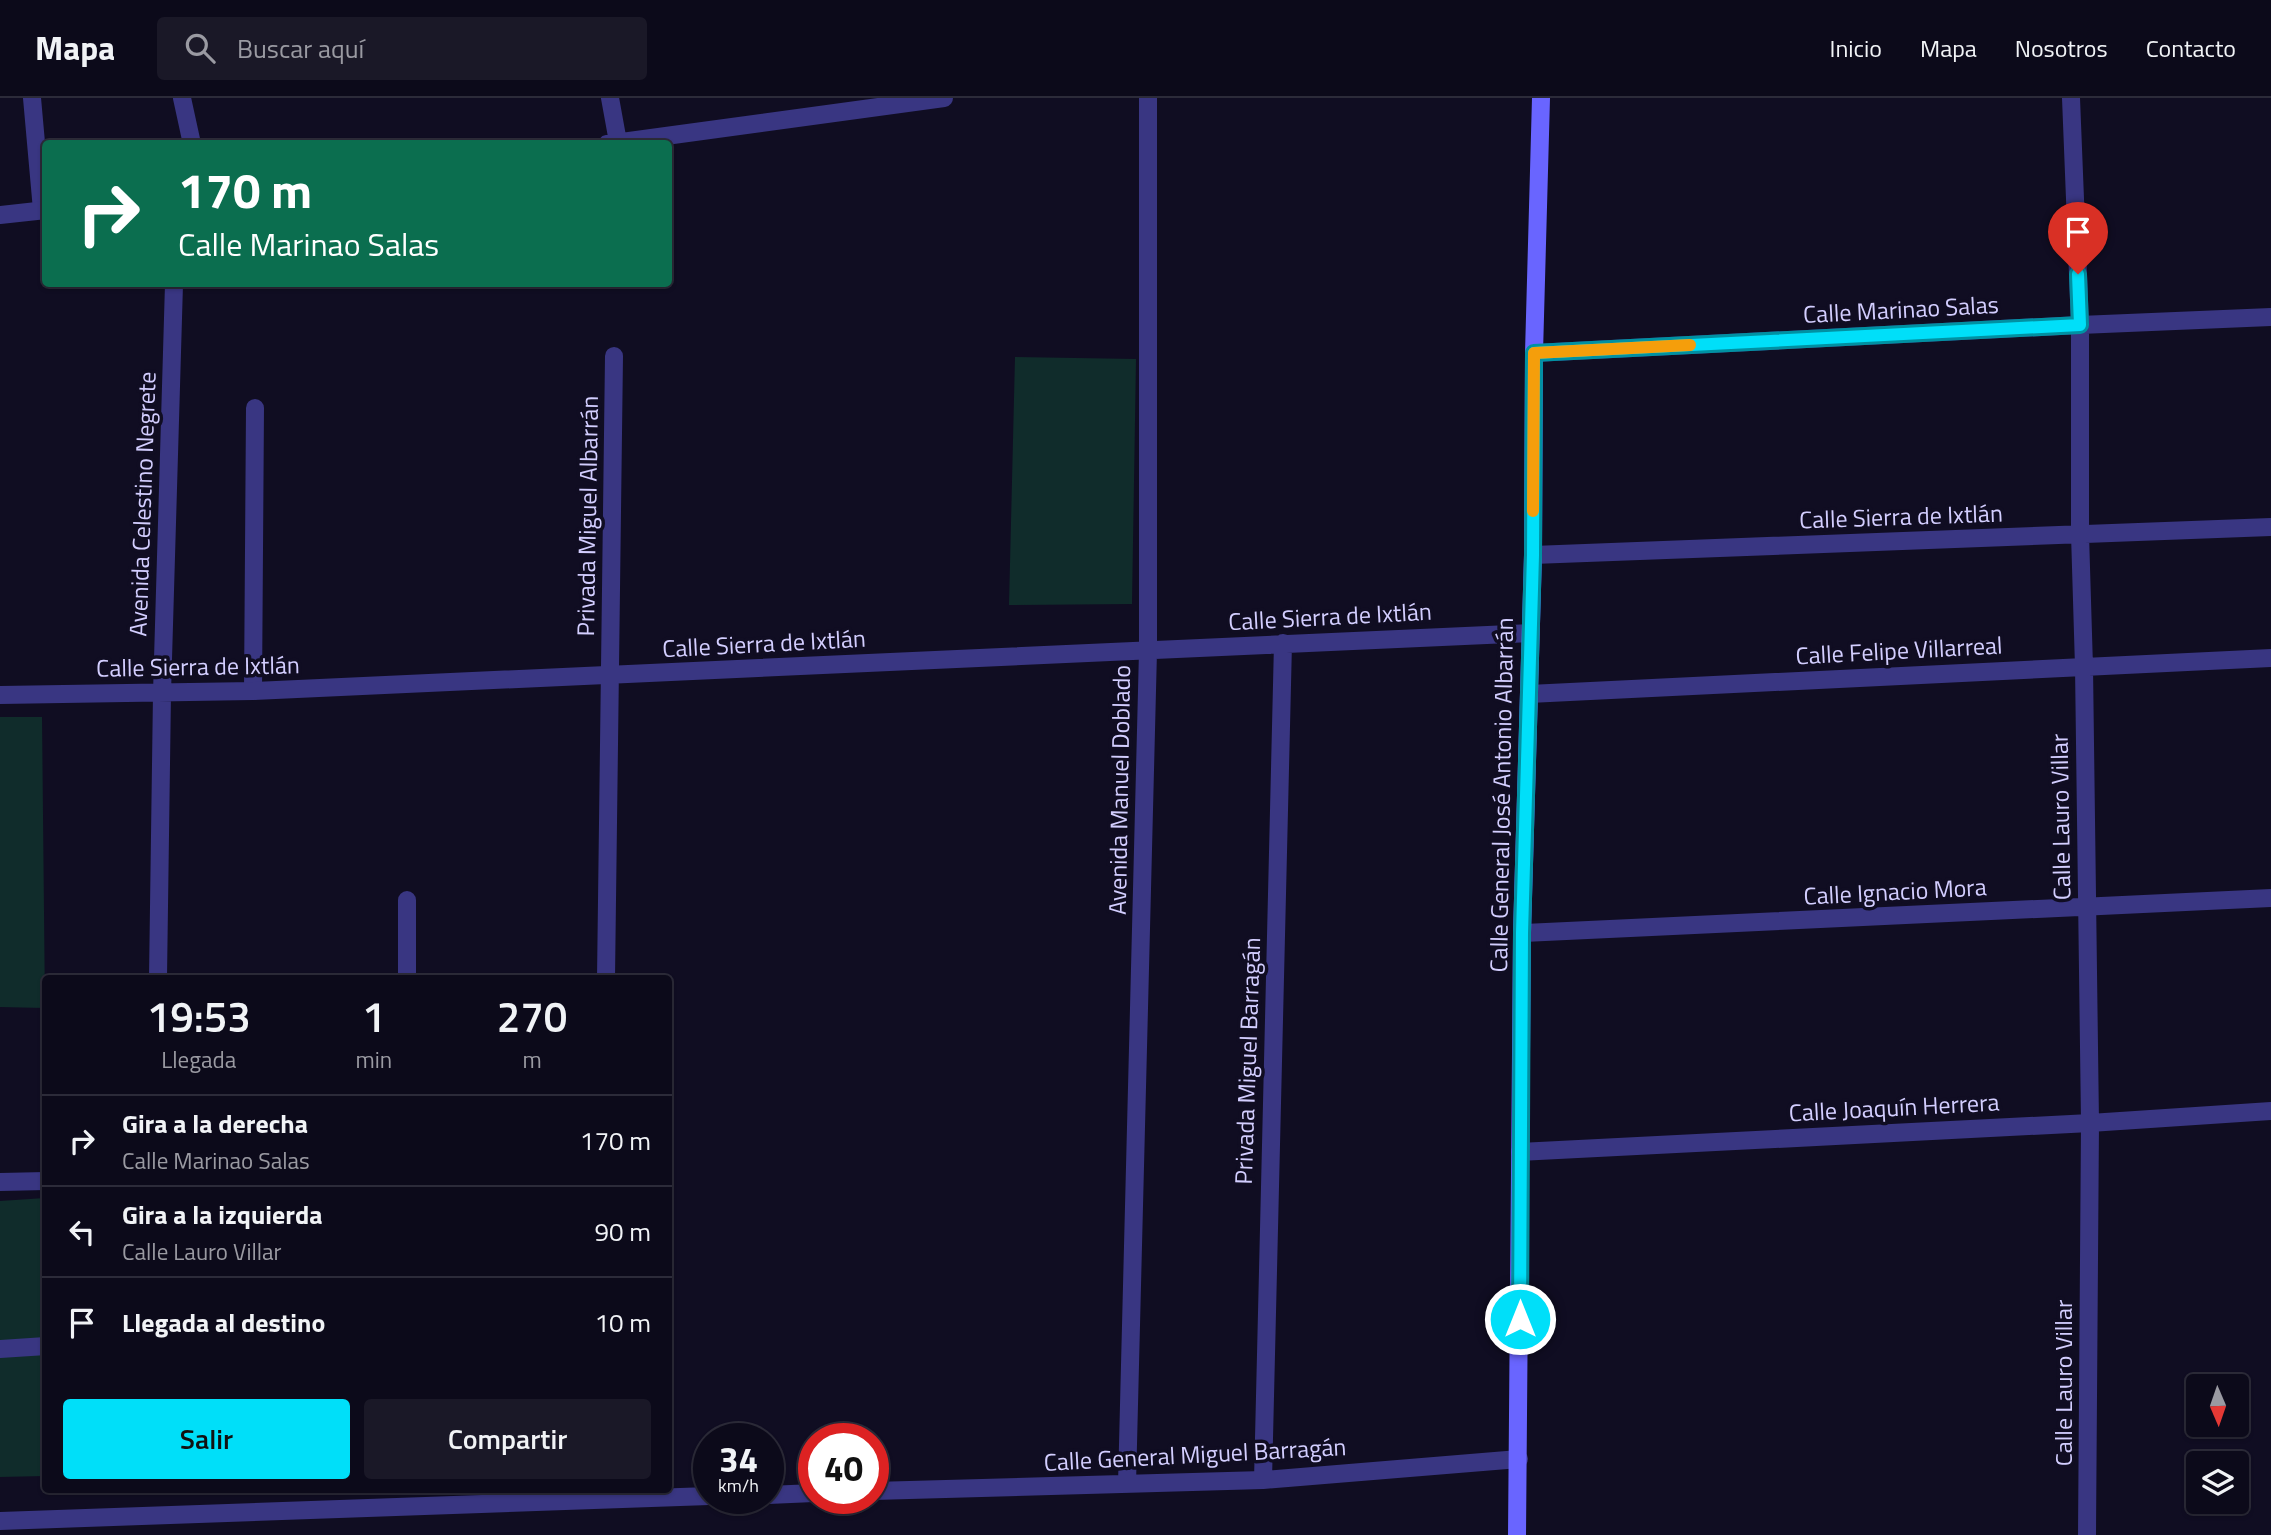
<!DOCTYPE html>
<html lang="es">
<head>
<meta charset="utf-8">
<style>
  :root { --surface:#0c0a1a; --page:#1a1827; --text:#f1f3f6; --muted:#9a9aa2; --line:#2c2b39; --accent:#00dff9 }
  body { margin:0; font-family:"Titillium Web",sans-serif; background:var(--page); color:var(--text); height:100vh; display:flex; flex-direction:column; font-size:26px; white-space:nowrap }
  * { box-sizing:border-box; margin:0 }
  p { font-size:23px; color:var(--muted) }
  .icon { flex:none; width:38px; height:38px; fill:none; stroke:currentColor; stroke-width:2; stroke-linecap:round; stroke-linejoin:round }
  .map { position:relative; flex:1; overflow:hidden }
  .sheet { position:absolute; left:42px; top:877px; width:630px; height:518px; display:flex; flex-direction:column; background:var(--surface); border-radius:7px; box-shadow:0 2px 5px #0004,0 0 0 2px var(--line) }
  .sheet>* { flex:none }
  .guide { position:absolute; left:42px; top:42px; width:630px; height:147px; border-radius:7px; box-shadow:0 2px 5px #0004,0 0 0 2px var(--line); background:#0b6e4f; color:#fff; overflow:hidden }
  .needle { width:46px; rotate:178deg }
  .fabs { position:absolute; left:2186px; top:1276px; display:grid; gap:14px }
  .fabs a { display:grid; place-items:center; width:63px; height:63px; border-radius:7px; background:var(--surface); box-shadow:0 2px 5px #0004,0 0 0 2px var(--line); font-size:35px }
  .speed { position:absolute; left:693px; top:1325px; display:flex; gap:14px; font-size:35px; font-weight:700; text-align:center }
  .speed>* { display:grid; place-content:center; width:91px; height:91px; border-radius:50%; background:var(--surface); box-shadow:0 2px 5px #0004,0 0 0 2px var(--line); line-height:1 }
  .speed small { font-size:18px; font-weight:400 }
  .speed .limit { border:10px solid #d22; background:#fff; color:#111 }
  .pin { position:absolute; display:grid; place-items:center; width:60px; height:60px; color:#fff; margin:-72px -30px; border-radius:50% 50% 50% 0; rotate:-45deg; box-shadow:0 0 7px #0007 }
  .pin .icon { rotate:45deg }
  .me { position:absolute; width:77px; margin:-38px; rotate:0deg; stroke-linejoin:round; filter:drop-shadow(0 0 5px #0008) }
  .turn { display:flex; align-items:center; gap:24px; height:147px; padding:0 21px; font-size:32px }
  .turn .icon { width:91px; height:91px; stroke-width:2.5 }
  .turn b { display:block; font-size:49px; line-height:60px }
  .eta { display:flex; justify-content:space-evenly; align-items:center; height:119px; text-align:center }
  .eta b { font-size:42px; font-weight:600; line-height:49px }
  .action { display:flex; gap:14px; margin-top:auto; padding:14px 21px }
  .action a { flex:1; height:80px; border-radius:7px; background:var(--accent); color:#111; font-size:28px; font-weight:600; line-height:80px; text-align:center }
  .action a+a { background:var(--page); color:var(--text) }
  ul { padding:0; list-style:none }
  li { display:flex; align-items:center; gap:21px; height:91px; padding:0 21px; border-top:2px solid var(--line) }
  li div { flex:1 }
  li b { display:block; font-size:26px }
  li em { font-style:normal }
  header { display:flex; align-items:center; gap:42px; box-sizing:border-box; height:98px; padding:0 35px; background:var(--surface); border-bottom:2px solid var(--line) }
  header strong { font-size:33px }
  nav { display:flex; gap:38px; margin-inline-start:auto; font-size:24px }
  .search { width:490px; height:63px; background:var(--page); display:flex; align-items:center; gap:18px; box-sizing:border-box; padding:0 24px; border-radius:7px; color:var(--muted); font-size:26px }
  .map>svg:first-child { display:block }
</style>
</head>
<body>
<header>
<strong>Mapa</strong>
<div class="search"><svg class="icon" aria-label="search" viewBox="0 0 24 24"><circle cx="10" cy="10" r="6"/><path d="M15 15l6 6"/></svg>Buscar aquí</div>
<nav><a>Inicio</a><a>Mapa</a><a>Nosotros</a><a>Contacto</a></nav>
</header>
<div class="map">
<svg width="2271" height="1437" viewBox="0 0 2271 1437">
  <rect width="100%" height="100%" fill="#100d22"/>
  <!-- green -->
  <path fill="#102c2b" d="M1015,259L1136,261L1132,506L1009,507Z
    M0,619H42L45,910L0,909Z
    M45,1100V1378L0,1379V1103Z"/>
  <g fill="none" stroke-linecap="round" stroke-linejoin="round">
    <!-- lane -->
    <path stroke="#393682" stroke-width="18" d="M32,0L42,112
      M253,593L255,310
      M0,1251L46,1248"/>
    <!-- street -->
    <path stroke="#393682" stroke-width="18" d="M182,0L192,46
      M610,0L618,44
      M2071,0L2080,227V436L2084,569L2090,1025L2087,1437
      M607,46L944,0
      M0,117L46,112
      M1534,255L2080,227L2271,219
      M1533,457L2271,429
      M1529,596L2271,560
      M0,597L253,593L1529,535
      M407,802V880
      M1522,835L2271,800
      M158,880L162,595L174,186
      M606,880L614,258
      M1520,1054L2090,1025L2271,1013
      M0,1084L46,1083
      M1263,1382L1283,545
      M1127,1386L1148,553V0
      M873,1393L1263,1382L1519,1361
      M768,1397L814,1395
      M0,1423L709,1398"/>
    <!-- secondary -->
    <path stroke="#6965ff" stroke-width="18" d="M1517,1437L1522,835L1533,457L1534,255L1541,0"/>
  </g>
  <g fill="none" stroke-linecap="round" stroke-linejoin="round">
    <!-- route casing -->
    <g stroke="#0091a2" stroke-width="18">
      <path id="route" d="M1520,1221L1522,835L1533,457L1534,255L2080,227L2078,176"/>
    </g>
    <!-- route -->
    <use href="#route" stroke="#00dff9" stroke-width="12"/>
    <!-- slow -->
    <path stroke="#f59e0b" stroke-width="12" d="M1533,413L1534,255L1690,247"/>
  </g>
  <g text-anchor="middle" stroke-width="7" stroke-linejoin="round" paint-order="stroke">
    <!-- street labels -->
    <g font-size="24" fill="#d3ceff" stroke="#100d22">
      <text transform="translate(1901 212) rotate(-3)" y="8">Calle Marinao Salas</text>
      <text transform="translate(143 406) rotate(-88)" y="8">Avenida Celestino Negrete</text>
      <text transform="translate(588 418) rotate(-89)" y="8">Privada Miguel Albarrán</text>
      <text transform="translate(1901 419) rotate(-2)" y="8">Calle Sierra de Ixtlán</text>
      <text transform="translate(1330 519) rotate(-3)" y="8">Calle Sierra de Ixtlán</text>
      <text transform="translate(764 546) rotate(-3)" y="8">Calle Sierra de Ixtlán</text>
      <text transform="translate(1899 553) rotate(-3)" y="8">Calle Felipe Villarreal</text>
      <text transform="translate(198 569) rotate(-1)" y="8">Calle Sierra de Ixtlán</text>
      <text transform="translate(1120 692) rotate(-89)" y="8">Avenida Manuel Doblado</text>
      <text transform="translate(1502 697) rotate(-89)" y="8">Calle General José Antonio Albarrán</text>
      <text transform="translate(2061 719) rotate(-91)" y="8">Calle Lauro Villar</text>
      <text transform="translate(1895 794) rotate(-3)" y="8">Calle Ignacio Mora</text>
      <text transform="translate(1248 963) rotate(-88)" y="8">Privada Miguel Barragán</text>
      <text transform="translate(1894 1010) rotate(-3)" y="8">Calle Joaquín Herrera</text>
      <text transform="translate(2064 1285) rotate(-90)" y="8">Calle Lauro Villar</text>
      <text transform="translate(1195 1357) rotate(-3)" y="8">Calle General Miguel Barragán</text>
    </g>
  </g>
</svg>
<div class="fabs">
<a><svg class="needle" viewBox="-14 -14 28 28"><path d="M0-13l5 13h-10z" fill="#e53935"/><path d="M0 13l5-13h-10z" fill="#9a9aa2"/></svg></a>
<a><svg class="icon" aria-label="layers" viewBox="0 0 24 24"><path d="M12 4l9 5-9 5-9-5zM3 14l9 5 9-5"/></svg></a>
</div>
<div class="speed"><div>34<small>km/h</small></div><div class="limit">40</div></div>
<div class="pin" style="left:2078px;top:176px;background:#d93025"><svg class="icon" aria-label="arrive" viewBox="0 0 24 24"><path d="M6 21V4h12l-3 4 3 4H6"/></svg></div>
<svg class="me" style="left:1520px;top:1221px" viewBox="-20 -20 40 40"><circle r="17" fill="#00dff9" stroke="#fff" stroke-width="3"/><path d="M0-11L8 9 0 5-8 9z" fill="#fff"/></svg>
<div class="guide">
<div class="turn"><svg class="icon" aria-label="right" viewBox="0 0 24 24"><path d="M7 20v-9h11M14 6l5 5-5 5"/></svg><div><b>170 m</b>Calle Marinao Salas</div></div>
</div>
<section class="sheet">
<div class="eta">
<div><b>19:53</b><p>Llegada</p></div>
<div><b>1</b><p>min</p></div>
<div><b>270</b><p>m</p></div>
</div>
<ul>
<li><svg class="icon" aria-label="right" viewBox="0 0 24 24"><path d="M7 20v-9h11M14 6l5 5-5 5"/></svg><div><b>Gira a la derecha</b><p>Calle Marinao Salas</p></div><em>170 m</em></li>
<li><svg class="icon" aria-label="left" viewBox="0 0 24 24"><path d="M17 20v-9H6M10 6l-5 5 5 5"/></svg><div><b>Gira a la izquierda</b><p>Calle Lauro Villar</p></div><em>90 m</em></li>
<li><svg class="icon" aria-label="arrive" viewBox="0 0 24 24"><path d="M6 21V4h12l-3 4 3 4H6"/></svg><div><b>Llegada al destino</b></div><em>10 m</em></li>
</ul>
<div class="action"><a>Salir</a><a>Compartir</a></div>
</section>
</div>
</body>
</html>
